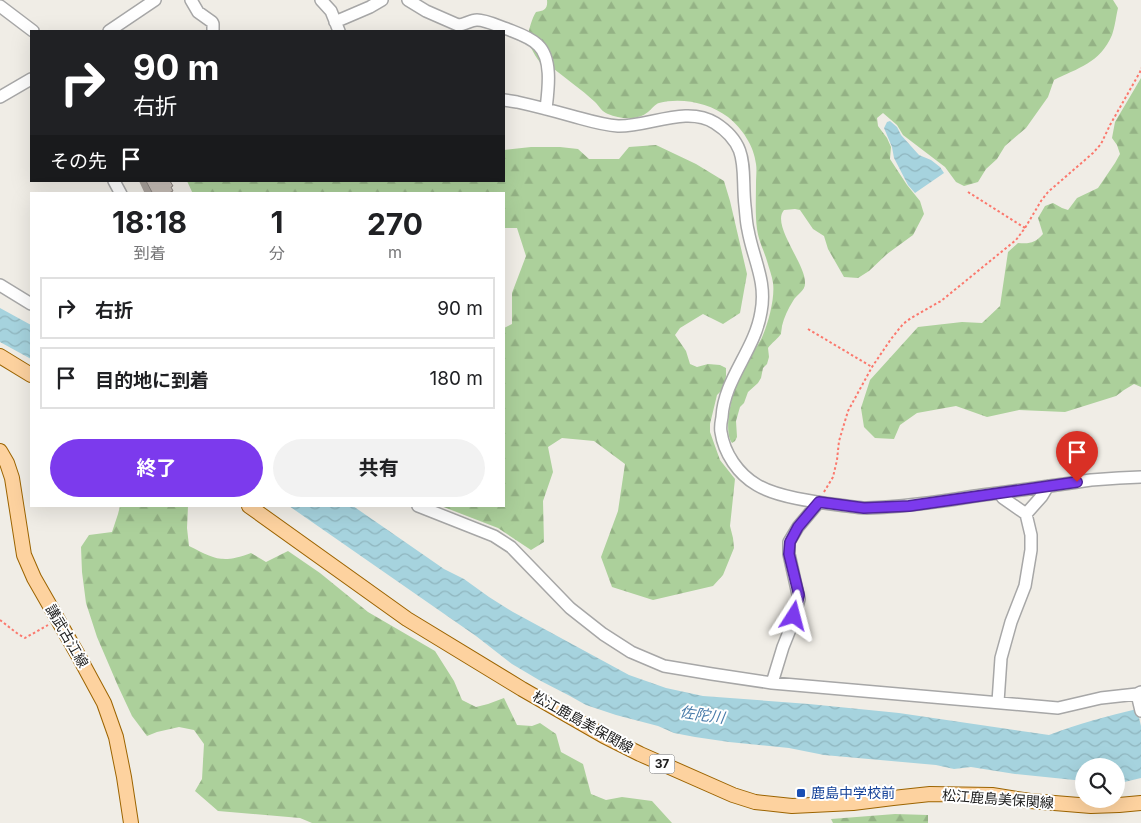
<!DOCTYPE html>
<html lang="ja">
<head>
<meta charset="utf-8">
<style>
  :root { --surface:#fff; --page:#f2f2f2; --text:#202124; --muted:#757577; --line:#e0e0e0; --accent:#7c3aed }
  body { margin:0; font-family:Inter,"Noto Sans JP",sans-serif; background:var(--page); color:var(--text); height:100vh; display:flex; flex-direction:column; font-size:19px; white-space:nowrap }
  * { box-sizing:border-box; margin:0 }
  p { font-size:16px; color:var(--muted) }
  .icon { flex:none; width:28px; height:28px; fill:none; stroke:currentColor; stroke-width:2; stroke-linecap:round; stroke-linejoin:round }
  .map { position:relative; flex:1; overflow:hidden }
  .panel { position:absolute; left:30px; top:192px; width:475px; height:315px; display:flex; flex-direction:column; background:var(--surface); border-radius:0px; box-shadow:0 5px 20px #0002 }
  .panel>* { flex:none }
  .hud { position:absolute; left:30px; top:30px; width:475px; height:152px; border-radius:0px; box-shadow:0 5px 20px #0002; background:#202124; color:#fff; overflow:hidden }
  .fabs { position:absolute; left:1075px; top:758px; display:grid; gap:10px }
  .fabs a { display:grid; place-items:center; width:50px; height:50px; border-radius:50%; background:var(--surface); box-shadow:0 5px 20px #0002; font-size:25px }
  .pin { position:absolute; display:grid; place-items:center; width:42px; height:42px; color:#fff; margin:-51px -21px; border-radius:50% 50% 50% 0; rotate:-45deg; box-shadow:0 0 5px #0007 }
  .pin .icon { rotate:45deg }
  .me { position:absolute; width:55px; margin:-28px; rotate:9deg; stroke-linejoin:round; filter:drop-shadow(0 0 4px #0008) }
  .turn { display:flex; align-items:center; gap:18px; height:105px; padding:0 20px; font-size:22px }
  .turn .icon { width:65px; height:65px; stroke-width:2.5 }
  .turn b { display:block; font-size:35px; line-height:42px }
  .then { display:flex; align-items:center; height:48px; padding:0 20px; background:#0003; gap:10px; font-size:19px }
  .eta { display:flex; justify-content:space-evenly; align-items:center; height:85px; text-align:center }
  .eta b { font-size:30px; font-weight:700; line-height:35px }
  .action { display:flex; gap:10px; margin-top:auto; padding:10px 20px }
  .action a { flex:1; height:58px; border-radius:30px; background:var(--accent); color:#fff; font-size:20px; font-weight:700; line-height:58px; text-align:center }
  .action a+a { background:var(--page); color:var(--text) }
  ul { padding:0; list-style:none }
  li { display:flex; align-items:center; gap:15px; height:62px; margin:0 10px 8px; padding:0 10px; border:2px solid var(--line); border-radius:0px }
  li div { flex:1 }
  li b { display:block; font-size:19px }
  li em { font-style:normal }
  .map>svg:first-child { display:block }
</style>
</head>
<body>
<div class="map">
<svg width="1141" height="823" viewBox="0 0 1141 823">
  <defs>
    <pattern id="forest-firs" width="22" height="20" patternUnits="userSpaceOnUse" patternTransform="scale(1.25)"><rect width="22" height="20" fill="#acd09b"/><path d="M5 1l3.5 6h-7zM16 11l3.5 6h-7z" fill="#94b285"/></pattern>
    <pattern id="water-waves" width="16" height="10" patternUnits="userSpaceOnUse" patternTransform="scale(1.25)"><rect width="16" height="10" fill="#a6d3de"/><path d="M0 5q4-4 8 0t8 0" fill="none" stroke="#8fb5be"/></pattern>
  </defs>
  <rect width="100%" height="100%" fill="#f0ede6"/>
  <!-- forest -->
  <path fill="url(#forest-firs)" d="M547,0H1113L1118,8C1116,16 1115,27 1112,35C1100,63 1078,68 1054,80L1048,97L1026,128L1005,146L997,159L986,169L978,182L964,186L956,182L945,167L903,135L897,125L883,113L877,118L878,126L887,138L891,147L890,159L907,185L920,201L924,214L913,235L887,254L869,271L858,278L844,277L828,249L824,236L813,229L800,210L795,209L784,210C771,225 805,263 805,282C806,291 797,294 793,301C788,309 784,317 782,326C782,327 781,333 781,334C779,337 771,344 768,348L769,357L767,364L763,368L761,378L758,383L748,392L744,403L740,407L736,421L737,437L735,441L732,443C721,429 736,377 745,363C751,354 759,345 763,335C769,321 775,297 773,283C772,276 769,268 767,261C764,251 758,239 757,229C755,214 756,198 756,183C756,177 757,170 756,164C754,146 742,128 728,117C710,103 681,97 659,103C655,104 652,109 648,112C637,121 620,119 608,114C602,112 599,106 595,102C581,89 565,78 550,66C546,66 546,67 542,64C537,60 527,43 528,36C529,29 532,18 536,12C544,11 548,9 547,0Z
    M1141,78V387L1134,384L1124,390L1116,396L1065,412L1019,410L987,417L956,406L917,413L900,425L894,439L875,438L864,427L861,408L870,380L918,327L962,322L982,323L1000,306L1008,252L1018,243C1030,244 1035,243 1043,234L1038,218L1045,206L1053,203L1062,208L1068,210L1077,198L1098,188L1115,163L1120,154L1117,145L1112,138L1115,122Z
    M656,145L696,164L724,181L730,201L747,274L740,313L723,324L703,314L680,328L675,335L686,351L690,364L697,367L708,364L720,365L726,368V376L724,388L717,395L710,424V432L720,460L735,479L730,526L733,538L734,548L723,575L713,586L653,600L612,587L601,557L618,511L625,464L594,441L562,438L548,447L553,472L543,501L544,542L531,550L498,528L441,506H504V328L512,324V293L526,256L517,228H504V194H193L187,181H504V150L531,147H560L578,149L589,159H619L629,147Z
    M120,506H188L187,528L189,546C215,559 222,564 251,553L266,562L288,551L320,573L368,612L435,651L454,681L462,700L476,707L488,704L504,698L517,725L532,726L540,723L556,734L561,752L583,764L591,794L606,800L622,797L652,801L672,823H312L300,818L218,811L195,791L202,779L204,744L194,730L179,727L157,732L147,736L132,716L118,686L97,637L86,603L82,572L81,547L89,535L112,532L118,514Z
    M895,814L928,815V823H833L831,819Z"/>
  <!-- water -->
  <path fill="url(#water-waves)" d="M890,121L897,127L901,135L919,155L931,160L940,167L944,173L915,193L908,185L894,158L892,147L884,128L887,122Z
    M0,308L31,325V359L0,342Z
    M289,506H353L444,569L464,579L489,597L513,612L629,675L666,688L703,696L809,704L899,713L1049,735C1078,724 1107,716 1137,709L1141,726V778L1116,784V766H1084V781L1015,774L971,767L954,769L936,765L824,755L789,748L729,742L695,737L674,733L658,726L616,715L586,705L570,696L539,680L512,664L476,636Z"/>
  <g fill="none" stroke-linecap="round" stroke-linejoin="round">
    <!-- minor casing -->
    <g stroke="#a7a7a7" stroke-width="14">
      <path id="minor" d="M191,0L198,12L212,22L213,24V31
        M321,0L331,11L339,31
        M408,0L426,11L458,25C465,25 470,20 477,20C486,20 498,26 507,29C517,33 530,37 538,45C553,59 548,91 546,109
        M0,6L33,31
        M335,22L370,7L382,0
        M109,31L155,0
        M0,97L31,79
        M504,100L517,102C535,106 554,111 572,116C587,120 602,125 618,126C648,127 687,105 715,123C751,146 741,170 745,206C746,214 746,222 748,230C753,259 767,281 761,312C755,350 724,379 722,417C721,422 720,427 721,432C724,453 738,474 757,485C777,497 815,502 839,505C848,506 857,508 867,508C903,507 939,502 975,496C1013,491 1052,486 1091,480L1119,478L1141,477
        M114,181L121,194
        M0,285L31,304
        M999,493L1003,498L1026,514L1042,496L1048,486
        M418,506L494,536L511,547L570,608L603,634L631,652L664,666L712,674L772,683L1058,708L1101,698L1137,694L1141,692
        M772,683L783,647L791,627L799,599L789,554V542L798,527L819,502
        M1137,694L1141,711
        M998,702L1001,658L1011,622L1025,586L1031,550V535L1026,514"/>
    </g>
    <!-- major casing -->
    <g stroke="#9c6400" stroke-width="16">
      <path id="major" d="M0,356L31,375
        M0,451L7,463L12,478L24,555L34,578L78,655L104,703L116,737L124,777L131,823
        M249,506L407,619L522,689L604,736L640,754L733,795L755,802L792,806L853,803L893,798L930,794L992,795L1030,801L1091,806L1119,805L1141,803"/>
    </g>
    <!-- path -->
    <path stroke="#fb786d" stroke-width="2" stroke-dasharray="2.5 2.5" stroke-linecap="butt" d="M968,192L1025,228
      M808,329L872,367
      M824,492L833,477L837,460L839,441L848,411L872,367L891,339L903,324L911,318L941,301L1016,240L1025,228L1041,201L1048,192L1093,153L1101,144L1110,125L1140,72L1141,68
      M0,620L18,634L25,638L48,625"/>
    <!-- minor -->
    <use href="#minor" stroke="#fff" stroke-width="11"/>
    <!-- major -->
    <use href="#major" stroke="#fdd29f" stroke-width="14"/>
  </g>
  <!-- wall -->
  <path fill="#a9a29c" d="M139,181H170L172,194H145Z"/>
  <!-- building -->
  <path fill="#c5bcb5" stroke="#8a847f" d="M146,181H170L173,186L171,187L173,191L167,194H153Z"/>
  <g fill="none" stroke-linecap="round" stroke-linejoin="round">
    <!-- route casing -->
    <g stroke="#51269a" stroke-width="12">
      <path id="route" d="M794,616L799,595L789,554L790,542L798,527L819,502L864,508L909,506L1077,482"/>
    </g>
    <!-- route -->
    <use href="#route" stroke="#7c3aed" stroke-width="9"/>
  </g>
  <!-- markers -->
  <rect fill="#1a4fb4" stroke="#fff" stroke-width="2" x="796" y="788" width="10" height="10" rx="2.5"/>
  <g text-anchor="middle" stroke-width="4" stroke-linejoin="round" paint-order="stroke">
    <!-- shield labels -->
    <rect fill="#fff" stroke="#636363" stroke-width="1" x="649.5" y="754.5" width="25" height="19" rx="4"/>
    <g font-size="12" font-weight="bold" fill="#202020">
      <text x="662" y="768">37</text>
    </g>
    <!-- street labels -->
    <g font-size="14" fill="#202020" stroke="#fff">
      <text transform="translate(67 636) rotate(60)" y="5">講武古江線</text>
      <text transform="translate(583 722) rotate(29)" y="5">松江鹿島美保関線</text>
      <text transform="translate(998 799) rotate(4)" y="5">松江鹿島美保関線</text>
    </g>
    <!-- transit labels -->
    <g font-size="14" fill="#164399" stroke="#fff" text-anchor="start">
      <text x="811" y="798">鹿島中学校前</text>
    </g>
    <!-- water labels -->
    <g font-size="15" font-style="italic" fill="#487aa9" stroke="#fff">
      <text transform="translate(702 715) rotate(8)" y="5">佐陀川</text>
    </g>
  </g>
</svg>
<div class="fabs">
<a><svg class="icon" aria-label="search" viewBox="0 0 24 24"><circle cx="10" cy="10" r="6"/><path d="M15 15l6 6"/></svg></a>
</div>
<div class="pin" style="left:1077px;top:482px;background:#d93025"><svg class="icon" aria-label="arrive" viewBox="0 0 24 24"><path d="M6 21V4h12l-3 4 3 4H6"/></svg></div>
<svg class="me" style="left:794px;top:616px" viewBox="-20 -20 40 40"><path d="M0-17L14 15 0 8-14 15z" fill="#7c3aed" stroke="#fff" stroke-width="4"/></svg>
<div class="hud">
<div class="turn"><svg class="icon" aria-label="right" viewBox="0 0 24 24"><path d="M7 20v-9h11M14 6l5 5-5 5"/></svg><div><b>90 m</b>右折</div></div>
<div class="then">その先<svg class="icon" aria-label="arrive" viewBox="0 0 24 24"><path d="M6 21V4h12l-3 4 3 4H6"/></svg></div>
</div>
<section class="panel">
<div class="eta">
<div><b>18:18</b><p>到着</p></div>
<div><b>1</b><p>分</p></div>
<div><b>270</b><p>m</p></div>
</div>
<ul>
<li><svg class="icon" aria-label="right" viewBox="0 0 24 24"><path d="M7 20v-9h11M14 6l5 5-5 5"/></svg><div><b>右折</b></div><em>90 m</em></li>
<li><svg class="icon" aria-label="arrive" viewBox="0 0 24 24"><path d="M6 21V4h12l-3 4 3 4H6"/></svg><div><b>目的地に到着</b></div><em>180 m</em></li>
</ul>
<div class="action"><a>終了</a><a>共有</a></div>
</section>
</div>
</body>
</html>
